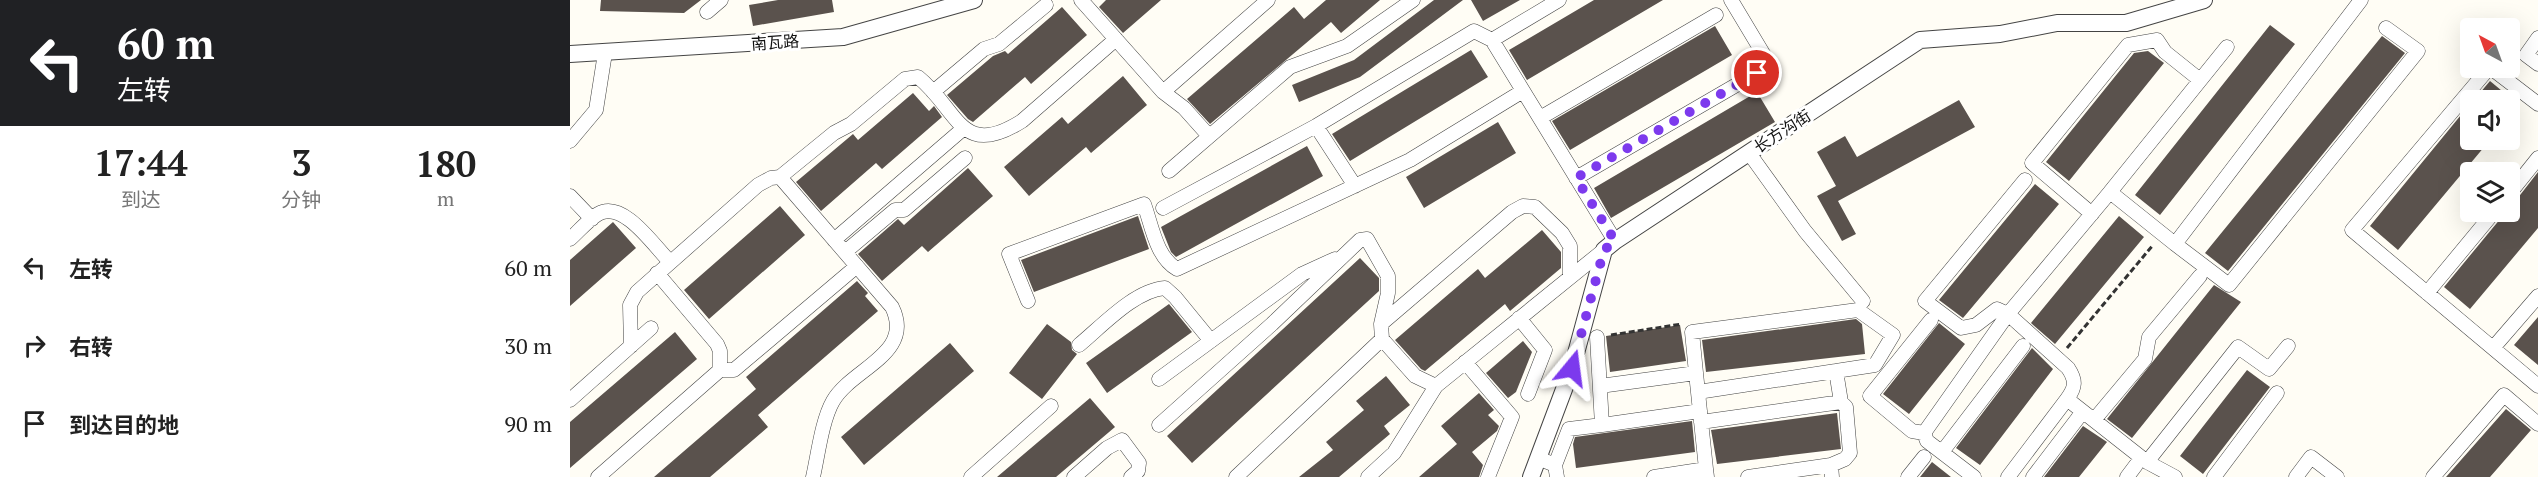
<!DOCTYPE html>
<html lang="zh">
<head>
<meta charset="utf-8">
<style>
  :root { --surface:#fff; --page:#f2f2f2; --text:#222; --muted:#767676 }
  body { margin:0; font-family:"PT Serif","Noto Sans SC",serif; background:var(--page); color:var(--text); height:100vh; display:flex; flex-direction:column; font-size:22px; white-space:nowrap }
  * { box-sizing:border-box; margin:0 }
  p { font-size:20px; color:var(--muted) }
  .icon { flex:none; width:33px; height:33px; fill:none; stroke:currentColor; stroke-width:2; stroke-linecap:round; stroke-linejoin:round }
  .map { position:relative; flex:1; overflow:hidden }
  .details { display:flex; flex-direction:column; background:var(--surface); width:570px }
  .details>* { flex:none }
  .banner { background:#202124; color:#fff; overflow:hidden }
  .needle { width:39px; rotate:319deg }
  .fabs { position:absolute; left:1890px; top:18px; display:grid; gap:12px }
  .fabs a { display:grid; place-items:center; width:60px; height:60px; border-radius:6px; background:var(--surface); box-shadow:0 6px 24px #0002; font-size:30px }
  .pin { position:absolute; display:grid; place-items:center; width:51px; height:51px; color:#fff; margin:-26px; border:3px solid #fff; border-radius:50%; box-shadow:0 2px 6px #0007 }
  .me { position:absolute; width:66px; margin:-33px; rotate:16deg; stroke-linejoin:round; filter:drop-shadow(0 0 4px #0008) }
  .turn { display:flex; align-items:center; gap:21px; height:126px; padding:0 18px; font-size:27px }
  .turn .icon { width:78px; height:78px; stroke-width:2.5 }
  .turn b { display:block; font-size:42px; line-height:51px }
  .eta { display:flex; justify-content:space-evenly; align-items:center; height:102px; text-align:center }
  .eta b { font-size:36px; font-weight:800; line-height:42px }
  ul { padding:0; list-style:none }
  li { display:flex; align-items:center; gap:18px; height:78px; padding:0 18px }
  li div { flex:1 }
  li b { display:block; font-size:22px }
  li em { font-style:normal }
  main { display:flex; flex:1; min-height:0 }
  .map>svg:first-child { display:block }
</style>
</head>
<body>
<main>
<section class="details">
<div class="banner">
<div class="turn"><svg class="icon" aria-label="left" viewBox="0 0 24 24"><path d="M17 20v-9H6M10 6l-5 5 5 5"/></svg><div><b>60 m</b>左转</div></div>
</div>
<div class="eta">
<div><b>17:44</b><p>到达</p></div>
<div><b>3</b><p>分钟</p></div>
<div><b>180</b><p>m</p></div>
</div>
<ul>
<li><svg class="icon" aria-label="left" viewBox="0 0 24 24"><path d="M17 20v-9H6M10 6l-5 5 5 5"/></svg><div><b>左转</b></div><em>60 m</em></li>
<li><svg class="icon" aria-label="right" viewBox="0 0 24 24"><path d="M7 20v-9h11M14 6l5 5-5 5"/></svg><div><b>右转</b></div><em>30 m</em></li>
<li><svg class="icon" aria-label="arrive" viewBox="0 0 24 24"><path d="M6 21V4h12l-3 4 3 4H6"/></svg><div><b>到达目的地</b></div><em>90 m</em></li>
</ul>
</section>
<div class="map">
<svg width="1968" height="477" viewBox="0 0 1968 477">
  <rect width="100%" height="100%" fill="#fffdf5"/>
  <!-- building -->
  <path fill="#5a524d" d="M31,0H131L114,13L30,11Z
    M208,0H262L264,12L183,26L179,5Z
    M536,0H591L553,33L529,7Z
    M756,0H810L771,33L761,22L640,124L617,99L724,7L734,19Z
    M864,0H893L790,77L729,102L722,85L784,60Z
    M901,0H950L913,21Z
    M1024,0H1093L957,80L939,50Z
    M492,7L517,35L461,84L455,77L403,122L398,119L377,95L423,56L435,51L438,54Z
    M1700,25L1725,44L1590,215L1565,195Z
    M1145,26L1162,55L1000,150L982,121Z
    M1812,36L1835,53L1658,271L1635,253Z
    M901,50L918,77L780,161L762,134Z
    M1578,51L1594,63L1499,181L1476,162L1564,53Z
    M553,76L577,105L521,153L516,147L459,196L434,167L492,117L498,124Z
    M1920,81L1943,100H1904Z
    M1187,92L1205,122L1041,218L1024,188Z
    M343,93L359,111L364,106L372,117L312,169L306,163L251,211L226,182L283,134L288,140Z
    M1389,100L1405,127L1268,201L1286,234L1272,241L1247,196L1266,186L1247,152L1275,136L1287,157Z
    M1900,104V140H1920L1828,250L1800,226Z
    M928,122L946,153L854,208L836,177Z
    M737,146L753,176L606,257L601,252L591,227Z
    M398,168L423,196L358,252L352,246L312,281L288,254L328,219L334,225Z
    M1968,172V228L1900,309L1874,287L1931,218L1933,212H1940V204L1947,199Z
    M1465,184L1489,204L1393,318L1369,300Z
    M210,206L235,235L139,319L114,290Z
    M568,216L579,249L464,292L451,260Z
    M1549,216L1574,237L1485,344L1461,323Z
    M43,222L66,248L0,306V260Z
    M972,230L991,252V268L940,311L935,304L855,371L851,369L825,340L908,269L915,278Z
    M790,258L809,278V291L622,463L597,436Z
    M287,281L298,293L295,296L308,311L188,415L198,427L140,477H84L186,389L176,377Z
    M1644,285L1671,302L1562,438L1537,419Z
    M599,304L622,332L537,393L516,363Z
    M1968,317V365L1944,345Z
    M1286,319L1292,324L1295,354L1136,372L1132,340Z
    M1369,323L1395,344L1339,414L1313,394Z
    M477,324L501,342L502,350L507,354L472,399L439,373Z
    M1110,325L1116,361L1040,372L1036,336Z
    M105,332L127,359L0,468V422Z
    M953,341L962,352L946,392L938,398L916,373Z
    M380,343L404,371L294,465L271,437Z
    M1462,348L1483,369L1410,465L1386,448Z
    M1677,370L1700,387L1633,474L1610,456Z
    M816,376L840,405L814,426L820,434L769,477H729L763,450L756,442L794,410L786,401Z
    M909,393L924,410L918,415L929,426L927,431L902,452L913,465L909,477H849L887,444L871,426Z
    M520,398L545,427L486,477H427Z
    M1936,409L1961,430L1920,477H1876Z
    M1267,413L1271,449L1147,464L1141,430Z
    M1122,421L1125,452L1006,468L1003,444L1005,437Z
    M1513,426L1537,442L1509,477H1474Z
    M1362,462L1381,477H1350Z"/>
  <g fill="none" stroke-linecap="round" stroke-linejoin="round">
    <!-- minor casing -->
    <g stroke="#444" stroke-width="15">
      <path id="minor" d="M511,0L593,92L614,108L639,136
        M989,0L922,40L1045,241
        M137,12L151,0
        M1968,38L1956,55L1968,64
        M1919,68L1782,230L1968,386
        M1921,68L1968,104
        M363,92L414,49L429,44L476,5
        M593,92L698,0
        M970,118L1146,15
        M746,126L785,186
        M0,141L26,110L35,53
        M1179,153L1235,231L1293,301
        M599,171L720,67L777,46L843,0
        M210,177L322,307C345,354 282,368 263,401C252,420 248,455 243,477
        M1006,178L1187,73L1197,60L1161,0
        M1540,192L1657,47
        M1940,193L1968,158
        M0,196L22,219
        M593,208L746,126L904,31L922,40
        M1522,214L1462,163L1558,45L1587,40L1595,52L1630,80
        M0,239C9,231 18,220 28,214C53,199 84,246 100,262
        M264,240L394,128
        M1605,244L1659,285L1848,51L1816,28
        M275,252L325,210H334L395,158
        M1857,293L1924,212
        M458,301L439,254L574,204C582,226 586,257 607,269L840,160L953,91
        M949,318L975,350L958,394
        M811,324L942,212L953,206L965,207L992,233L1000,246V276
        M509,345C532,326 565,290 595,288L605,297L641,341
        M61,346L60,305L67,292L188,185L201,178L210,177L264,133L281,124L335,79L348,77C389,110 390,160 452,121L546,39
        M1923,348L1968,296
        M895,362L942,417L918,477
        M150,370H164L287,266
        M1126,373L1122,332L1288,310L1323,335L1305,365L1128,392
        M589,379L732,274L765,259
        M1030,386L1126,373L1136,469
        M1497,399L1577,462L1668,347L1699,369L1718,346
        M0,400L81,328
        M1524,420L1575,359L1579,337L1630,276
        M1131,422L1271,402L1266,371
        M589,425L702,324L790,240L797,239L818,276V293L811,324L812,339L845,376L866,386
        M1032,425L1130,411
        M1354,433L1342,431L1300,396L1361,320
        M1372,452L1453,346
        M968,458L985,465L999,429L1032,425L1027,337
        M1577,462L1605,477
        M1261,465L1275,459L1280,453L1276,407L1271,402
        M28,477L150,370V351L147,344L87,273
        M401,477L481,406
        M504,477L537,448L552,440L569,463L568,471L561,477
        M666,477L812,339
        M798,477L824,453L866,386L1034,250
        M987,477L985,465L987,477
        M1084,477L1136,469L1137,477
        M1178,477L1261,465L1262,477
        M1338,477L1354,457
        M1404,477L1357,441L1354,433L1438,314L1427,309L1406,325L1391,328L1355,301L1455,180
        M1438,477L1497,399C1506,387 1506,380 1498,368L1438,314L1540,192L1605,244L1791,0
        M1463,477L1508,418
        M1557,477L1566,465
        M1644,477L1707,393
        M1726,477L1741,457L1767,477
        M1863,477L1934,395L1968,424"/>
    </g>
    <!-- tertiary casing -->
    <g stroke="#444" stroke-width="18">
      <path id="tertiary" d="M0,54L273,37L404,0
        M961,477L1002,368L1034,250L1045,241L1350,40L1430,34L1487,23H1556L1634,0"/>
    </g>
    <!-- path -->
    <path stroke="#333" stroke-width="3" stroke-dasharray="6 3" stroke-linecap="butt" d="M1041,335L1112,324
      M1497,348L1583,245"/>
    <!-- minor -->
    <use href="#minor" stroke="#fff" stroke-width="14"/>
    <!-- tertiary -->
    <use href="#tertiary" stroke="#fff" stroke-width="16"/>
  </g>
  <g fill="none" stroke-linecap="round" stroke-linejoin="round">
    <!-- route -->
    <path stroke="#7c3aed" stroke-width="10" stroke-dasharray="0 18" d="M1002,368L1034,250L1045,241L1006,178L1187,73"/>
  </g>
  <g text-anchor="middle" stroke-width="6" stroke-linejoin="round" paint-order="stroke">
    <!-- street labels -->
    <g font-size="16" fill="#111" stroke="#fff">
      <text transform="translate(205 42) rotate(-4)" y="6">南瓦路</text>
      <text transform="translate(1212 131) rotate(-33)" y="6">长方沟街</text>
    </g>
  </g>
</svg>
<div class="fabs">
<a><svg class="needle" viewBox="-14 -14 28 28"><path d="M0-13l5 13h-10z" fill="#e53935"/><path d="M0 13l5-13h-10z" fill="#767676"/></svg></a>
<a><svg class="icon" aria-label="sound" viewBox="0 0 24 24"><path d="M4 9h4l5-4v14l-5-4H4zM17 9q2 3 0 6"/></svg></a>
<a><svg class="icon" aria-label="layers" viewBox="0 0 24 24"><path d="M12 4l9 5-9 5-9-5zM3 14l9 5 9-5"/></svg></a>
</div>
<div class="pin" style="left:1187px;top:73px;background:#d93025"><svg class="icon" aria-label="arrive" viewBox="0 0 24 24"><path d="M6 21V4h12l-3 4 3 4H6"/></svg></div>
<svg class="me" style="left:1002px;top:368px" viewBox="-20 -20 40 40"><path d="M0-17L14 15 0 8-14 15z" fill="#7c3aed" stroke="#fff" stroke-width="4"/></svg>
</div>
</main>
</body>
</html>
